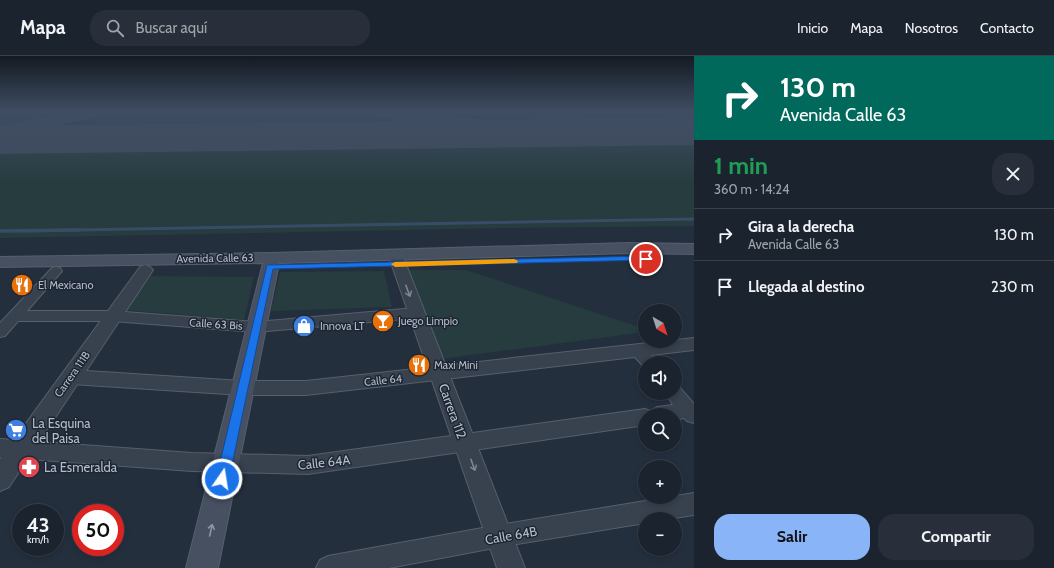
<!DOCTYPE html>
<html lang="es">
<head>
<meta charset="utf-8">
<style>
  :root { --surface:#1b232e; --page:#282f3a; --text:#f1f3f6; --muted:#a0a4aa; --line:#39404a; --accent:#8ab4f8 }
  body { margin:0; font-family:Cabin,sans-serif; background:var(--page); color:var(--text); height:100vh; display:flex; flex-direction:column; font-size:15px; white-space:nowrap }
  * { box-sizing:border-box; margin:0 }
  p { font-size:13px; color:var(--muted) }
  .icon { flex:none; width:22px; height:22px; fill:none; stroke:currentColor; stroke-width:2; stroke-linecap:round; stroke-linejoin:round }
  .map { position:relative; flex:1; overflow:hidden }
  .side { display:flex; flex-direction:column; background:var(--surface); width:360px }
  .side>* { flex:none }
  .guide { background:#00695c; color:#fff; overflow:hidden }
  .needle { width:26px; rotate:141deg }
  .fabs { position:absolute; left:638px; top:248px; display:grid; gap:8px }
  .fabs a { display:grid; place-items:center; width:44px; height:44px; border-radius:50%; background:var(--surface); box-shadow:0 2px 6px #0003,0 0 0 1px var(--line); font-size:20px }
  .speed { position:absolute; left:12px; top:448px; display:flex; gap:8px; font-size:20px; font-weight:700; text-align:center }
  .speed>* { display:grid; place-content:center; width:52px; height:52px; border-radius:50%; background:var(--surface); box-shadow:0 2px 6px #0003,0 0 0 1px var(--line); line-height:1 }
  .speed small { font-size:10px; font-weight:400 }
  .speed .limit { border:6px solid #d22; background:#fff; color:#111 }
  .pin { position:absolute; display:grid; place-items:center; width:34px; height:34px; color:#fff; margin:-17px; border:2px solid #fff; border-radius:50%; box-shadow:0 1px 4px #0007 }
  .me { position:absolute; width:44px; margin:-22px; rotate:13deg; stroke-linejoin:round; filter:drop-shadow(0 0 3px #0008) }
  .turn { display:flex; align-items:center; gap:14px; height:84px; padding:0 20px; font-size:18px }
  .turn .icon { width:52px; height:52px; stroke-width:2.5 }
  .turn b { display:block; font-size:28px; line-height:34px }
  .round { display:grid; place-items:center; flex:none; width:42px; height:42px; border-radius:16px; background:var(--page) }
  .summary { display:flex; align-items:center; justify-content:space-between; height:68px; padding:0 20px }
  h1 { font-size:24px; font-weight:700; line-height:30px; color:#1e9e55 }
  .action { display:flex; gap:8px; margin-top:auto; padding:8px 20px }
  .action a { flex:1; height:46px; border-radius:16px; background:var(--accent); color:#111; font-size:16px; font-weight:700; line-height:46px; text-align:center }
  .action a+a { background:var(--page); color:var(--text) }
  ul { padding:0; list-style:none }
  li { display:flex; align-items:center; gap:12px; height:52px; padding:0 20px; border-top:1px solid var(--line) }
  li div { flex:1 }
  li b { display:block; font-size:15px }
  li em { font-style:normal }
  header { display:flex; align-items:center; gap:24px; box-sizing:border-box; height:56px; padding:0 20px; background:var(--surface); border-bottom:1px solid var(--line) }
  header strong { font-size:19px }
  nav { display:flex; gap:22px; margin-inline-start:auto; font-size:14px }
  .search { width:280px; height:36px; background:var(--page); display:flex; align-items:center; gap:10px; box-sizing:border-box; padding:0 14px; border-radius:16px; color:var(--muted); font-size:15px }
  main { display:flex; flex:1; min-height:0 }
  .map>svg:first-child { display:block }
</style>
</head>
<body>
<header>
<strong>Mapa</strong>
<div class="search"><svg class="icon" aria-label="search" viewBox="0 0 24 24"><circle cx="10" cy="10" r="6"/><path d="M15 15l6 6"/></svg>Buscar aquí</div>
<nav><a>Inicio</a><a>Mapa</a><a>Nosotros</a><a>Contacto</a></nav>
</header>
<main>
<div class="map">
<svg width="694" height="512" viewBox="0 0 694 512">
  <rect width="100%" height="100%" fill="#242f3e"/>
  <!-- green -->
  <path fill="#263c3f" d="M0,56H74L2,68H0Z
    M129,56H327L404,69L82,73L75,71L84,67Z
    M419,56H646L657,63L655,65L648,66L536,65Z
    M694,88V170L510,172L0,182V98Z
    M408,214H466L645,273V276L441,303Z
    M384,215L392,251L271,255L280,216Z
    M151,220L254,221L244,264L125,254Z"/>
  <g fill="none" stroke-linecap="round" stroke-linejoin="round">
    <!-- stream-far1 -->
    <path stroke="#394c67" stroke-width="3" d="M22,175L694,163"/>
    <!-- stream -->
    <path stroke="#394c67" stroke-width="3.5" d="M0,175L80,174"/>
    <!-- taxiway -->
    <path fill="#3f4a5a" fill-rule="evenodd" d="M73,56H106L104,60L98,61L0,81V69Z
      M367,56H407L499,65L623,70L630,72L632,76L630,80L623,82L530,78L468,73L406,66L369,60Z
      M659,56H678L694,65V74C686,80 680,81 670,79L667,75L670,71L677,69L661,60Z"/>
    <!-- runway -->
    <path fill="#3f4a5a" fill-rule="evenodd" d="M694,61V89L0,98V70Z"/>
    <!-- minor casing -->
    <g stroke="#565f6c" stroke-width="2">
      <path id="minor" d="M56,211L60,212L62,215L27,255H112L256,266L416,252L421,254L423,257L421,260L416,262L256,276L112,265H18L5,280L0,281V267L52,212Z
        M694,282V294L651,299L657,307H645V312L635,301L306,339H242L71,328L65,326L63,321L65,316L71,314L242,325H306Z
        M675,330L680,332L694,348V367L687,365L684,362L675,364V359H645V369L308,418L192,415L0,401V383L192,397L308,400L645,353L650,355L657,351L673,349L666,337H675Z
        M694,437V459L667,463H645V467L499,491L389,512H316L320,504L328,500L499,469Z"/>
    </g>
    <!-- tertiary casing -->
    <g stroke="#565f6c" stroke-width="2">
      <path id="tertiary" d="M395,194L400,195L402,198L525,512H497L388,198L390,195Z
        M145,209L150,211L153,214L9,431L0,435V403L140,211Z"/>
    </g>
    <!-- secondary casing -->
    <g stroke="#565f6c" stroke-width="2">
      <path id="secondary" d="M630,187L694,188V198L630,197L279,207L218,512H186L263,207L0,211V201L272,197Z"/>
    </g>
    <!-- minor -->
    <use href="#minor" fill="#38414e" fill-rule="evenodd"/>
    <!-- tertiary -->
    <use href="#tertiary" fill="#38414e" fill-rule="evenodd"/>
    <!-- secondary -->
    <use href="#secondary" fill="#465061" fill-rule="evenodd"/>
  </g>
  <!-- one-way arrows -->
  <defs><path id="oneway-shaft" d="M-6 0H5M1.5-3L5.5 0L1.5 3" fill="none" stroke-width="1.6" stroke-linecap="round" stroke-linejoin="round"/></defs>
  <g stroke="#7c8592">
    <use href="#oneway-shaft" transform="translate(408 235) rotate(70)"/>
    <use href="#oneway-shaft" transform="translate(473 409) rotate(70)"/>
  </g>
  <use stroke="#8e96a5" href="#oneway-shaft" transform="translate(211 474) rotate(-77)"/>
  <!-- sky -->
  <linearGradient id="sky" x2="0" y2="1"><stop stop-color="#141a22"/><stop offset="0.44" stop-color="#3f4d63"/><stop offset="1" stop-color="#3f4d63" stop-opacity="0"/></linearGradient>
  <rect width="694" height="127" fill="url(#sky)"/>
  <!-- route -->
  <path fill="#1a73e8" stroke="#114b97" d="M646,200L649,201V204L273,213L229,423L227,427L222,429L218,427L216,423L267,209Z"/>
  <!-- slow -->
  <path fill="#f59e0b" d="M514,203L518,205L517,207L395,211L391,208L395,206Z"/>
  <!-- icons -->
  <defs>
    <g id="restaurant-disc" transform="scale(1.15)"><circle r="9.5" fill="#e8710a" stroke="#1d2633"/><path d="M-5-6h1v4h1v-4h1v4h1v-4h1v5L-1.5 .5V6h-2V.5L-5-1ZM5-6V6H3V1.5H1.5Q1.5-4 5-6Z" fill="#fff"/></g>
    <g id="bar-disc" transform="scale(1.15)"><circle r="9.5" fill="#e8710a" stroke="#1d2633"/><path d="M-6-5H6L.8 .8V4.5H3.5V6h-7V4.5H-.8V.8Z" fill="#fff"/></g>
    <g id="shop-disc" transform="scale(1.15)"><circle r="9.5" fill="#3f7fe0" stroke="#1d2633"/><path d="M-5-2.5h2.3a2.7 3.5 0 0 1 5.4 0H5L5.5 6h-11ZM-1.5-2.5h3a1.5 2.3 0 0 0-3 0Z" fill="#fff"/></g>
    <g id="supermarket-disc" transform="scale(1.15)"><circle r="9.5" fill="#3f7fe0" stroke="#1d2633"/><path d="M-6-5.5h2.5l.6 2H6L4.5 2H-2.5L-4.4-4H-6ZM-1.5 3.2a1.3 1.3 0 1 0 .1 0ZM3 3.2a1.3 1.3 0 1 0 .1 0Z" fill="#fff"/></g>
    <g id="pharmacy-disc" transform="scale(1.15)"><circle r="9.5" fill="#e0444e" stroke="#1d2633"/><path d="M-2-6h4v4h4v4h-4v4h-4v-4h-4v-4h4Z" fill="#fff"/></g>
  </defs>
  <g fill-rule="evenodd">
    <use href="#restaurant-disc" x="22" y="229"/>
    <use href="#bar-disc" x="383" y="265"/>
    <use href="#shop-disc" x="304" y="270"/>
    <use href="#restaurant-disc" x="419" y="309"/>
    <use href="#supermarket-disc" x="16" y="374"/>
    <use href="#pharmacy-disc" x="29" y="411"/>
  </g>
  <g text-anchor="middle" stroke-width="3" stroke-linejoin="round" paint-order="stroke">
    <!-- street labels -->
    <g font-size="11" fill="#b4bcc9" stroke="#1d2633">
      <text transform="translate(215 202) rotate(-1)" y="4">Avenida Calle 63</text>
      <text transform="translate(216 268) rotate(4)" y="4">Calle 63 Bis</text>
      <text transform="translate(72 318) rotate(-55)" y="4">Carrera 111B</text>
      <text transform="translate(383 324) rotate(-6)" y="4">Calle 64</text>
    </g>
    <!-- poi labels -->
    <g font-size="11" fill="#b4bcc9" stroke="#1d2633" text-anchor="start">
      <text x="38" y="233">El Mexicano</text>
      <text x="398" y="269">Juego Limpio</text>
      <text x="320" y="274">Innova LT</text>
      <text x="434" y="313">Maxi Mini</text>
    </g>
    <!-- near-street labels -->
    <g font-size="13" fill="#b4bcc9" stroke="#1d2633">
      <text transform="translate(453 355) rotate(70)" y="5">Carrera 112</text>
      <text transform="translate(324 406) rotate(-6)" y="5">Calle 64A</text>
      <text transform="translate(511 479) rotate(-10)" y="5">Calle 64B</text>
    </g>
    <!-- near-poi labels -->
    <g font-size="13" fill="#b4bcc9" stroke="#1d2633" text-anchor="start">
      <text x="32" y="372">La Esquina<tspan x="32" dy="15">del Paisa</tspan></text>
      <text x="44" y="416">La Esmeralda</text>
    </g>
  </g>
</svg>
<div class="fabs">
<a><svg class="needle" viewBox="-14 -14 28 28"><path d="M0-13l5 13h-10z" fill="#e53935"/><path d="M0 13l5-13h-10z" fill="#a0a4aa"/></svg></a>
<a><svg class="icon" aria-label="sound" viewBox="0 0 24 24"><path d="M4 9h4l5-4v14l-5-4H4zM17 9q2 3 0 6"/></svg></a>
<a><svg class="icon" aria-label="search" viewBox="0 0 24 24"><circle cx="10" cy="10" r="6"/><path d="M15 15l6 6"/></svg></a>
<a>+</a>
<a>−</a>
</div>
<div class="speed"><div>43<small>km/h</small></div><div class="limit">50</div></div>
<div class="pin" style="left:646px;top:203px;background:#d93025"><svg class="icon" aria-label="arrive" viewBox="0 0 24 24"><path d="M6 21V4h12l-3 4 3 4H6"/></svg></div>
<svg class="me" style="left:222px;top:423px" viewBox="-20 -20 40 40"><circle r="17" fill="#1a73e8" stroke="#fff" stroke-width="3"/><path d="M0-11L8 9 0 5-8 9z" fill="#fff"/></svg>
</div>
<section class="side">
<div class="guide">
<div class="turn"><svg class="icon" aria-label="right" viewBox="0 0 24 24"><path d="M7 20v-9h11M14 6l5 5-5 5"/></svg><div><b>130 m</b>Avenida Calle 63</div></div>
</div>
<div class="summary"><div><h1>1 min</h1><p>360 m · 14:24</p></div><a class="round"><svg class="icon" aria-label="close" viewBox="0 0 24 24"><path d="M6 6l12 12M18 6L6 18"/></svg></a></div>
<ul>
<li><svg class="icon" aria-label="right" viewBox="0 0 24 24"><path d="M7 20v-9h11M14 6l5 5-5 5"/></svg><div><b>Gira a la derecha</b><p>Avenida Calle 63</p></div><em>130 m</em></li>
<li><svg class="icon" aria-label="arrive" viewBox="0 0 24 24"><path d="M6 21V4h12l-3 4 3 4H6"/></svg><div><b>Llegada al destino</b></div><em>230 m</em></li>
</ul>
<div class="action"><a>Salir</a><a>Compartir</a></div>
</section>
</main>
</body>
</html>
